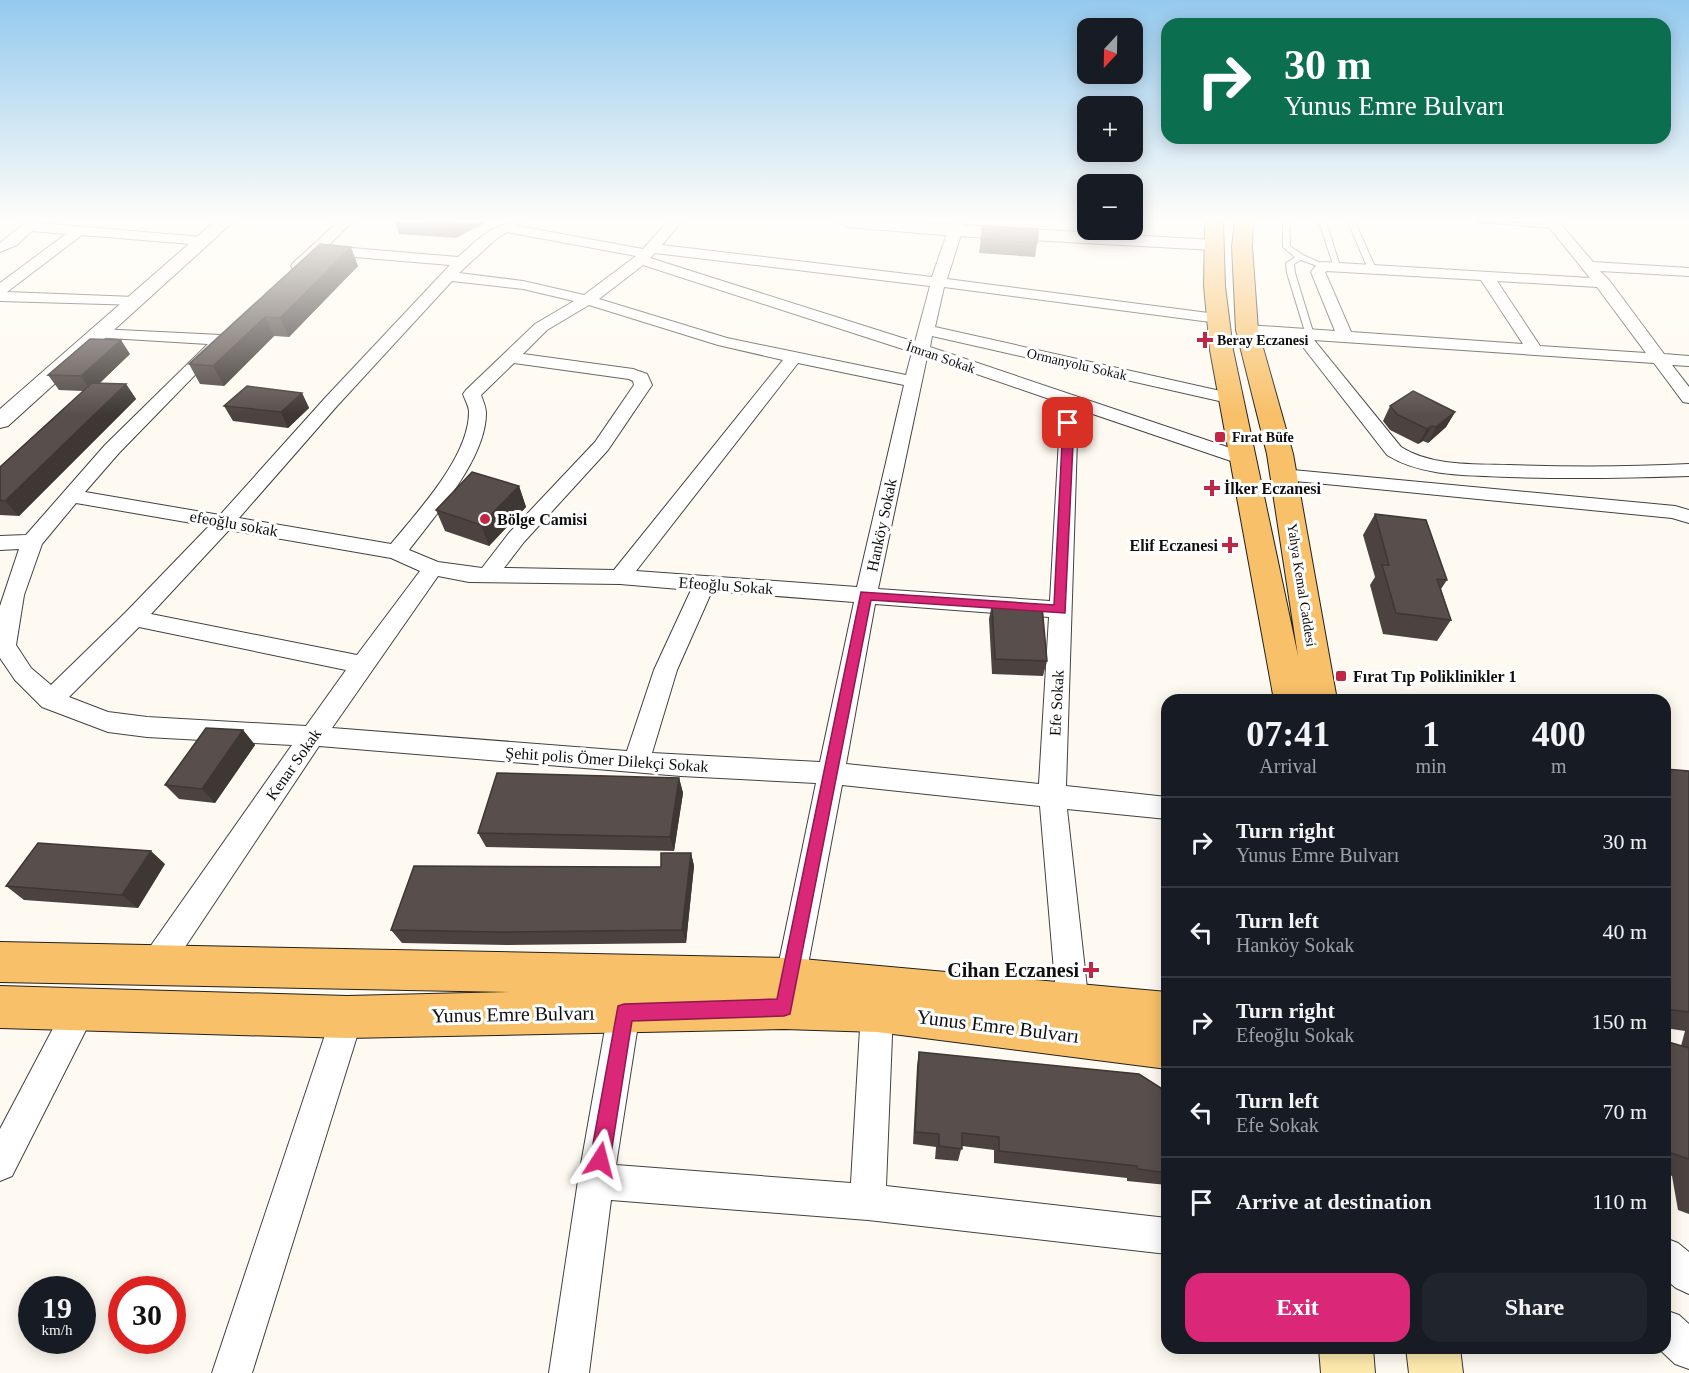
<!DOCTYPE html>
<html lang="en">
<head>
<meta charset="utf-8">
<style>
  :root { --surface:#171b24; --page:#20242c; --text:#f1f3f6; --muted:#9ea1a6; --line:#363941; --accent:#db2777 }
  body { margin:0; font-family:Georgia,serif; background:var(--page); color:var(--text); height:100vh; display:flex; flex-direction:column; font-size:22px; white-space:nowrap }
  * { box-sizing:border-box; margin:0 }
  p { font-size:20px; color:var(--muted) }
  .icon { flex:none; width:33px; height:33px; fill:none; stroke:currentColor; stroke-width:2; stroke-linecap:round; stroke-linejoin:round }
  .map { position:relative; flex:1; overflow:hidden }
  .side { position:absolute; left:1161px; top:694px; width:510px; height:660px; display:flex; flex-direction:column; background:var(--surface); border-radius:18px; box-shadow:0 3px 15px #0003 }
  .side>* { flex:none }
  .guide { position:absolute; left:1161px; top:18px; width:510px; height:126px; border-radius:18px; box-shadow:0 3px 15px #0003; background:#0b6e4f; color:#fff; overflow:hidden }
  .needle { width:39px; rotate:202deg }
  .controls { position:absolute; left:1077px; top:18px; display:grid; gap:12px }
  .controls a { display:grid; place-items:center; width:66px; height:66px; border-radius:12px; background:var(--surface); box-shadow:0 3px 15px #0003; font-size:30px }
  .speed { position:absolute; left:18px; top:1276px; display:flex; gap:12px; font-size:30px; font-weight:700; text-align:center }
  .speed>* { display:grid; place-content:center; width:78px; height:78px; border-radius:50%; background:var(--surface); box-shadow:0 3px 15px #0003; line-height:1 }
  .speed small { font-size:15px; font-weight:400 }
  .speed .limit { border:9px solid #d22; background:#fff; color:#111 }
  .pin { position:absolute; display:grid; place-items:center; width:51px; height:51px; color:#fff; margin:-26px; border-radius:12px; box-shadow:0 3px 9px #0006 }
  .me { position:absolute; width:66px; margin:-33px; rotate:9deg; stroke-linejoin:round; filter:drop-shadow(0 0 4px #0008) }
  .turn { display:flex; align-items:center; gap:21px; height:126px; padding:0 24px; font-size:27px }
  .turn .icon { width:78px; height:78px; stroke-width:2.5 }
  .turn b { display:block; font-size:42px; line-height:51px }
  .eta { display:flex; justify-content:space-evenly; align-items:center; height:102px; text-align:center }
  .eta b { font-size:36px; font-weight:600; line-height:42px }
  .primary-button { display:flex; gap:12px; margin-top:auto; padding:12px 24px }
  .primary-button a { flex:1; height:69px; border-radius:18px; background:var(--accent); color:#fff; font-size:24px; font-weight:600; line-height:69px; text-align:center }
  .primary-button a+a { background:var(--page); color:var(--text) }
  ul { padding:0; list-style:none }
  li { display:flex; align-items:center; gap:18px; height:90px; padding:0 24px; border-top:2px solid var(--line) }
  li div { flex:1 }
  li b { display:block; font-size:22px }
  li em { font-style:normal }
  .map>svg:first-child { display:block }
</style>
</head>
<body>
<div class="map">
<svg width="1689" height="1373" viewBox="0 0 1689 1373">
  <rect width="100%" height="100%" fill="#fffaf1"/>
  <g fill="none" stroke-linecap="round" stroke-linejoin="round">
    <!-- service casing -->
    <g stroke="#424242" stroke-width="2">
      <path id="service" d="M1283,222H1289L1290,246L1303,255L1327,266L1323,268L1301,260L1294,264L1295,273L1314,335L1313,337L1306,335L1287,273L1286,263L1295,257L1283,247Z
        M1319,222H1326L1341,269L1334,267Z
        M1348,222H1355L1376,269L1375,271L1368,269Z
        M1477,222L1554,224L1557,226L1554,228Z"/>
    </g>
    <!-- minor casing -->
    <g stroke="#424242" stroke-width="2">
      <path id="minor" d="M26,222L203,237L210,241L203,245L82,235L7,292L135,297L140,299L143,302L140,305L0,301V283L66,234L32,231L17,245L0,252V243Z
        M338,222H352L328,246L458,257C478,240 493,222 521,222L518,226L643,249L667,222H681L662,245L932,277L951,222H965L947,279L1224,315L1226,318L1224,321L1218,323L944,287L935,327L1234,394L1237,398L1234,402L1228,403L932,336L930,347L1248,454L1250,458L1248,462H1234L1078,409L1066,786L1167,797V819L1067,809L1089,1006L1084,1017L1073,1021L1062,1017L1057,1006L1040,806L842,785L803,991L799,1002L788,1006L777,1002L773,991L816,783L681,776L319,746L167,974L156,978L145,974L141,964L145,954L292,745L147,737L108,732L42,707L15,680L0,658V606L19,549L0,550V536L26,535L105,445L208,344L93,337L91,334L93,331L99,329L221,335L229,340L119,453L85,492L220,515L325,398L450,265L319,254L303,269H293L291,266L293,263ZM507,232L636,256L584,295L523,281L459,273L495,240ZM655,253L930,286L915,342L650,258ZM643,265L912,352L906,375L727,338L599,299ZM452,281L523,289L574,301L535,324L466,390L463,394C465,400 469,406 469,412C469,457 418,511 391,544L239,518L337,406ZM589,305L718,345L783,360L614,570L504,568L524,542L608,450L652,385L647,374L633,369L523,354L547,330ZM927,357L1061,403L1050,601L878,589ZM514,363L629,379L633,381L634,385L595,442L509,533L482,568L438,562L409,550C436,514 486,459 486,413C486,407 483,401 481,395ZM798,363L904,385L857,587L636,571ZM76,503L209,526L126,612L51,685L31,668L16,645L24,595L42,544ZM229,530L391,558L420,571L357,655L151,614ZM438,576L469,582L620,584L691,590L654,670L627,751L332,728ZM712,591L854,602L820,762L652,753L677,670ZM875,604L1049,617L1039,784L846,764ZM139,627L346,670L306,726L147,717L108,712L69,697Z
        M1545,222H1559L1593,262L1689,268V276L1600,271L1609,280L1664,354L1689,356V366L1672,365L1689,387V403L1683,402L1654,363L1314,340L1401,447C1431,466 1473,464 1509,465C1569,467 1629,467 1689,464V476C1629,478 1569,479 1509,477C1469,475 1422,477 1387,455L1296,338L1247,335L1239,330L1247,325L1335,331L1311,272L1318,263L1323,262L1590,278ZM1327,271L1481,280L1523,344L1351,332L1325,272ZM1497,281L1597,287L1646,353L1540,346Z
        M1282,469L1675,506L1689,510V523L1672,518L1275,479L1272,475L1275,471Z
        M79,996L90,1000L95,1011L90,1022L12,1176L0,1181V1129L68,1000Z
        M877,996L888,1000L893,1011L886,1186L1167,1218V1254L868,1220L611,1200L589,1373H549L578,1181L608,1012L613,1001L624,997L635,1001L640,1012L616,1165L851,1183L861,1011L866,1000Z
        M347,1001L358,1006L363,1017L252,1373H212L331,1017L336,1006Z
        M1665,1238L1678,1243L1689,1252V1294L1676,1288L1665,1279Z
        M1665,1310L1679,1315L1689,1324V1369L1675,1364L1658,1348H1665Z"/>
    </g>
    <!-- tertiary casing -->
    <g stroke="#424242" stroke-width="2">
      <path id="tertiary" d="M214,222H233L8,426L0,428V409Z
        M839,222H914L1213,240L1219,241L1222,245L1219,249L1213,250L956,236L847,227Z"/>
    </g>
    <!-- secondary casing -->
    <g stroke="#313131" stroke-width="2">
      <path id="secondary" d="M1319,1348H1373L1375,1373H1321Z
        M1406,1348H1460L1463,1373H1409Z"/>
    </g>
    <!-- primary casing -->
    <g stroke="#202020" stroke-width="2">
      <path id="primary" d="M1205,222H1223L1225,286L1233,350L1298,656L1267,454L1236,330L1232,246L1235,222H1253L1252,246L1258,330L1293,454L1337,700H1274L1210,350L1204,286Z
        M0,942L791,958L1167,992V1069L877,1032L784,1029L347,1038L0,1028V986L347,996L511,992L0,982Z"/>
    </g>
    <!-- service -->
    <use href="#service" fill="#fff" fill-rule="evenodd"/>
    <!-- minor -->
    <use href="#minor" fill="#fff" fill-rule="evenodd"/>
    <!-- tertiary -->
    <use href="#tertiary" fill="#fff" fill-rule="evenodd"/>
    <!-- secondary -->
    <use href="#secondary" fill="#fee9ad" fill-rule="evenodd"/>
    <!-- primary -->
    <use href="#primary" fill="#f8c068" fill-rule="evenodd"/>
  </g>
  <!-- wall -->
  <path fill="#4c4340" d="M395,222H484V223L456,238L399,234Z
    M981,239L1037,243L1035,257L979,253Z
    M320,244L358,266L289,337L274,336L224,386L200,384L189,364Z
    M130,354L100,383L126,384L136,399L19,516L0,515V467L83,391L59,390L48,375Z
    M302,393L309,408L288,428L233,421L224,406Z
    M1390,406L1455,412L1446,427L1428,443L1423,441L1418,444L1390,430L1383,421Z
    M519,486L526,507L489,546L445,531L436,510Z
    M1375,514L1447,580L1441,589L1451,620L1437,641L1383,634L1370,585L1375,577L1363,535Z
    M992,604L1047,661L1043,676L992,674L989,619Z
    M243,730L255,745L215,803L179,799L165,785Z
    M1665,769L1689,771V1214L1678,1210L1672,1176L1665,1173V1041L1681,1046L1685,1031L1665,1028Z
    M679,778L683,793L674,851L486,847L478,833Z
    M691,853L694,866L686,943L507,945L402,943L391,930L661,867Z
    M165,864L138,908L24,900L6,886Z
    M919,1052L1167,1092V1185L1127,1181V1178L994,1163V1150L962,1146L958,1161L935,1159L936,1147L913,1144L917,1066Z"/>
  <!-- shaded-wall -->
  <path fill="#3e3734" d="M455,222H484V223L456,238L452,224Z
    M351,247L358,266L289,337L280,318Z
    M265,317L274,336L224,386L213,366Z
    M121,340L130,354L91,391L81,376Z
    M126,384L136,399L19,516L5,501Z
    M302,393L309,408L288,428L281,412Z
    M1455,412L1446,427L1428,443L1436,427Z
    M1432,426L1423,441L1418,444L1427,429Z
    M519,486L526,507L489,546L481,525Z
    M243,730L255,745L215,803L202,789Z
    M679,778L683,793L674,851L670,837Z
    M151,851L165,864L138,908L122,895Z
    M691,853L694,866L686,943L682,930Z"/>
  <!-- building -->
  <path fill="#584e4b" stroke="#3e3734" stroke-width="1.5" d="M425,222H455L452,224Z
    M983,226L1038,229L1037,243L981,239Z
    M320,244L351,247L280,318L265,317L213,366L189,364Z
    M90,339L121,340L81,376L48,375Z
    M92,383L126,384L5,501L0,500V467Z
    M247,386L302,393L281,412L224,406Z
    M1413,391L1455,412L1436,427L1432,426L1427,429L1398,415L1390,406Z
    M472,472L519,486L481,525L436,510Z
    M1375,514L1426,520L1447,580L1437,579L1451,620L1396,613L1382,565H1389Z
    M992,604L1042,606L1047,661L995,659Z
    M206,728L243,730L202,789L165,785Z
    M1665,769L1689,771V1012L1665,1009Z
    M497,773L679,778L670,837L478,833Z
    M38,843L151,851L122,895L6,886Z
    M661,853H691L682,930L499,932L391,930L414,866L661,867Z
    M1665,1041L1689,1048V1159L1665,1151Z
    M919,1052L1139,1074L1167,1092V1173L1138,1169L1137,1166L999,1151V1137L962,1133V1149L939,1146V1134L915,1132Z"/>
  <!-- sky -->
  <linearGradient id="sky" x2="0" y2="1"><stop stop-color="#94c9ee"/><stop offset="0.53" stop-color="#fffdf9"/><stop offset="1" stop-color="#fffdf9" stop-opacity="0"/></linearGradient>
  <rect width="1689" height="415" fill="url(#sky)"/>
  <!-- route -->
  <path fill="#db2777" stroke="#8e194d" stroke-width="1.5" d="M1068,420L1074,423L1065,613L871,600L790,1014L784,1016L632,1021L610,1160L607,1167L600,1170L593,1167L590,1160L618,1006L624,1004L777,999L861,592L1054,605L1063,423Z"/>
  <!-- markers -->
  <g fill="#c02645" stroke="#fff" stroke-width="2">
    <path d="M1202 331h6v6h6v6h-6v6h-6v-6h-6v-6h6z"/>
    <rect x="1214" y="431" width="12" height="12" rx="3"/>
    <path d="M1209 479h6v6h6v6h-6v6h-6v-6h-6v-6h6z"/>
    <circle cx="485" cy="519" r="6"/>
    <path d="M1227 536h6v6h6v6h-6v6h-6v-6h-6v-6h6z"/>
    <rect x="1335" y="670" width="12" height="12" rx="3"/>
    <path d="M1088 961h6v6h6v6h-6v6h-6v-6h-6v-6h6z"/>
  </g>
  <g text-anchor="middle" stroke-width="6" stroke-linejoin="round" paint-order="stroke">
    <!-- far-poi labels -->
    <g font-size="14" font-weight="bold" fill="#0f0f0f" stroke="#fff" text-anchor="start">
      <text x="1217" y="345">Beray Eczanesi</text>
      <text x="1232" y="442">Fırat Büfe</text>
    </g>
    <!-- far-street labels -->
    <g font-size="14" fill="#0f0f0f" stroke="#fff">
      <text transform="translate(941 357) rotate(19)" y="5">İmran Sokak</text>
      <text transform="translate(1077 364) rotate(13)" y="5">Ormanyolu Sokak</text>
      <text transform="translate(1302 585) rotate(81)" y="5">Yahya Kemal Caddesi</text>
    </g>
    <!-- poi labels -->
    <g font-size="16" font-weight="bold" fill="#0f0f0f" stroke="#fff" text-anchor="start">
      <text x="1224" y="494">İlker Eczanesi</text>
      <text x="497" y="525">Bölge Camisi</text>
      <text x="1218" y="551" text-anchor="end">Elif Eczanesi</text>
      <text x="1353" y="682">Fırat Tıp Poliklinikler 1</text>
    </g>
    <!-- street labels -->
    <g font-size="16" fill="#0f0f0f" stroke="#fff">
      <text transform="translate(234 523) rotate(10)" y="6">efeoğlu sokak</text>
      <text transform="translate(881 525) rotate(-78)" y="6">Hanköy Sokak</text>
      <text transform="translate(726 585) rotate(4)" y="6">Efeoğlu Sokak</text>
      <text transform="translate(1056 703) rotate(-87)" y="6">Efe Sokak</text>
      <text transform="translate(607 759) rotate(4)" y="6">Şehit polis Ömer Dilekçi Sokak</text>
      <text transform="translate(293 764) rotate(-55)" y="6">Kenar Sokak</text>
    </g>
    <!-- near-poi labels -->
    <g font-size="20" font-weight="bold" fill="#0f0f0f" stroke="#fff" text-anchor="end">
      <text x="1079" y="977">Cihan Eczanesi</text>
    </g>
    <!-- near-street labels -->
    <g font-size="20" fill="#0f0f0f" stroke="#fff">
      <text transform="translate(513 1014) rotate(-1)" y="7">Yunus Emre Bulvarı</text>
      <text transform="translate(998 1026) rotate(7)" y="7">Yunus Emre Bulvarı</text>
    </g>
  </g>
</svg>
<div class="controls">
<a><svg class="needle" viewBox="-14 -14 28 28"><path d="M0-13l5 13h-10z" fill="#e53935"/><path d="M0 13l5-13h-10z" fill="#9ea1a6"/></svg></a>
<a>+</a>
<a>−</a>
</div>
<div class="speed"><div>19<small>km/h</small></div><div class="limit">30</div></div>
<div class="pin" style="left:1068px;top:423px;background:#d93025"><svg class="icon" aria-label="arrive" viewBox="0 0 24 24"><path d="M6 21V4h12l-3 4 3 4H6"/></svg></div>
<svg class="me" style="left:600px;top:1160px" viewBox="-20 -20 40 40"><path d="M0-17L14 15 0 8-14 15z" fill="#db2777" stroke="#fff" stroke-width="4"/></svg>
<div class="guide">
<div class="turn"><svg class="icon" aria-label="right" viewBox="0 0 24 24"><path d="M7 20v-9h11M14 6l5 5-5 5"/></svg><div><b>30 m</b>Yunus Emre Bulvarı</div></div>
</div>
<section class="side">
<div class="eta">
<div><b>07:41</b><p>Arrival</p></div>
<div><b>1</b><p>min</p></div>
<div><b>400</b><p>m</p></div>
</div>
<ul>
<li><svg class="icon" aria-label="right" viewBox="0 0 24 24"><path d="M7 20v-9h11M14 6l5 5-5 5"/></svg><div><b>Turn right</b><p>Yunus Emre Bulvarı</p></div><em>30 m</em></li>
<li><svg class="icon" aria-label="left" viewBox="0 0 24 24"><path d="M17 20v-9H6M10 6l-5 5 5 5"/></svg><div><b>Turn left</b><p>Hanköy Sokak</p></div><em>40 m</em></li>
<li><svg class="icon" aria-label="right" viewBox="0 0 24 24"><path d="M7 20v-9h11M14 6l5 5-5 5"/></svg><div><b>Turn right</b><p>Efeoğlu Sokak</p></div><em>150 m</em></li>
<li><svg class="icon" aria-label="left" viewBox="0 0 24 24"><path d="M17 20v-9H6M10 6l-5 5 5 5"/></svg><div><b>Turn left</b><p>Efe Sokak</p></div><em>70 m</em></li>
<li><svg class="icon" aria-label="arrive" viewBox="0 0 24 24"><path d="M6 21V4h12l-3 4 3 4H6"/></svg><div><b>Arrive at destination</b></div><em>110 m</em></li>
</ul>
<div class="primary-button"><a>Exit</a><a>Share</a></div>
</section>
</div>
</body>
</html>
